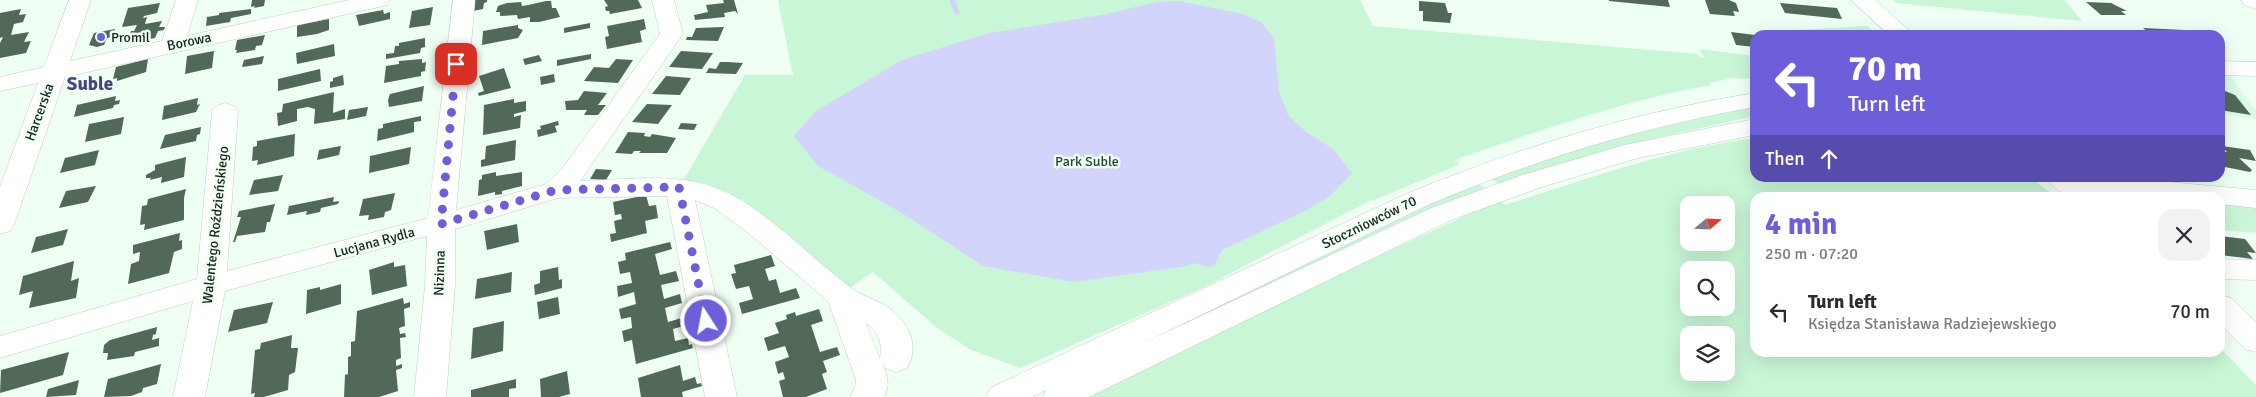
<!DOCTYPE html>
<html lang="en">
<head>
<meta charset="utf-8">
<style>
  :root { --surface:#fff; --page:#f2f2f3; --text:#2b2b33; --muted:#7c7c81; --accent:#6d5fd9 }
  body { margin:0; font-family:Signika,sans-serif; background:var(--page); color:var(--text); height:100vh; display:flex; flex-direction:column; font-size:19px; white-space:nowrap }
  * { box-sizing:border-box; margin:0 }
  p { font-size:16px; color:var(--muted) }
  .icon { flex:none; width:28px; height:28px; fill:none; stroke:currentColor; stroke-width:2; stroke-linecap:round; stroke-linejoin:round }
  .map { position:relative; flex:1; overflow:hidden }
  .details { position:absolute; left:1750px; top:192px; width:475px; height:165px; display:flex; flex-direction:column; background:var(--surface); border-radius:15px; box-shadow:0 5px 20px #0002 }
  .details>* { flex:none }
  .top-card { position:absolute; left:1750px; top:30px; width:475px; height:152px; border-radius:15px; box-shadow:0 5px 20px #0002; background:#6d5fd9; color:#fff; overflow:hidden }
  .needle { width:32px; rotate:71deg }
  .buttons { position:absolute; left:1680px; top:196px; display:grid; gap:10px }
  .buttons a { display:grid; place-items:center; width:55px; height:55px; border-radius:10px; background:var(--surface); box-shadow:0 5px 20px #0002; font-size:25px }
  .pin { position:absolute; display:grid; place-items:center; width:42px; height:42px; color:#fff; margin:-21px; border-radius:10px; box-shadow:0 2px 8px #0006 }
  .me { position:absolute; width:55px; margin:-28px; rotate:349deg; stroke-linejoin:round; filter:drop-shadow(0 0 4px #0008) }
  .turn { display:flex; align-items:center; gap:18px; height:105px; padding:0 15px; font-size:22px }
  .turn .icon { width:65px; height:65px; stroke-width:2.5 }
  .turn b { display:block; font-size:35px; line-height:42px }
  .then { display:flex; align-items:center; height:48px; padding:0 15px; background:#0003; gap:10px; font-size:19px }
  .round { display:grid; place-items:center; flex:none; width:52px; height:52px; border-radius:15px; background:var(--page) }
  .summary { display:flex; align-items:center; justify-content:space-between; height:85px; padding:0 15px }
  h1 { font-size:30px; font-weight:700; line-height:38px; color:var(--accent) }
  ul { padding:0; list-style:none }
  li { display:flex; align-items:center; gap:15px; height:70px; padding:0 15px }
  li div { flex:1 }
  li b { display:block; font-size:19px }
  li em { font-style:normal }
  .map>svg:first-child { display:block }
</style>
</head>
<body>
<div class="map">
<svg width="2256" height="397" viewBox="0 0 2256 397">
  <rect width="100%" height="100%" fill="#effff4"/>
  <!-- built -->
  <path fill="#dafce4" d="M2220,75H2230L2256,111V119L2220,114Z"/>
  <!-- green -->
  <path fill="#c8f6d6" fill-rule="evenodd" d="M778,0H1360L1373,26L1697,54L1699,57L1705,58L1699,49L1755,56V79L1731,78L1710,83L1711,85C1625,100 1542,130 1460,158L1450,163L1457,161L1460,164L1372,201L1373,199L1202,288L1020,368L971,350L936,327L873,272L847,290L743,200L683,181L745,75H793Z
    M1893,0H2064L2082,21L1896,3Z
    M1867,26L1874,32V35H1785L1780,31Z
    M1755,107V116L1633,143L1498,184L1491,177C1578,147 1665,124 1755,107Z
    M1755,138V178H2030L2057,197L1755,198V352H2220V348L2256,385V397H1084L1260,311L1499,200L1505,205C1587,179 1670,149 1755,138ZM1689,205H1726V242H1689ZM1689,270H1726V308H1689ZM1689,335H1726V372H1689Z
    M1477,182L1484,188L1432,210L1045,393L1042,389L1429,204Z
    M2220,200L2256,204V233L2220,230Z"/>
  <!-- water -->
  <path fill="#d3d4fb" d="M1179,1L1243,14L1261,22L1274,38L1279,91L1288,115L1305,131L1333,149L1352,173L1330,196L1305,211L1222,250L1214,266L1207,267L1196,263L1181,267L1074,282L983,266L902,213L818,166L794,136L816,111L902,60L989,33L1102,15L1157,2Z"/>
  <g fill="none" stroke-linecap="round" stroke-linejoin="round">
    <!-- stream -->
    <path stroke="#d3d4fb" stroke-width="5" d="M952,0L957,12"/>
  </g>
  <!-- building -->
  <path fill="#526959" d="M252,0H265L264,6L254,8L255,6L251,7Z
    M473,0H487V2L484,3L483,9L473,11Z
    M604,0H638L642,8L610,14L609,11H606L605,7L608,6Z
    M723,0H734L738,14L735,11L724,13L725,17L695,20L694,15L708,12L706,5L724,3Z
    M1609,0H1668L1670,7L1609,1Z
    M1705,0H1729L1736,3L1739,12L1733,11L1735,16L1710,14Z
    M546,1H551L552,8H556L560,17L539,22H530V17L518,19L517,15L500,16V12H496L498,6L507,3L521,2L522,6L528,5Z
    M1419,1L1445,3L1448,13H1452L1450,23L1423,21V11H1419Z
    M2086,2L2111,3L2127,11H2121L2126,15H2101Z
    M160,3L157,13L144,16L143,18L147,17L145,24L162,21L159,27H165L164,30L158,31L155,38L127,43L131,31H134L137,25L122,27L128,8Z
    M1780,3L1837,8L1842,19L1785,13Z
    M433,7L430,25L409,28L412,11Z
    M21,9L19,15L26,14L23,22L14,24L11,35L29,32L24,42L31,41L26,53L0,58V43L3,37L0,38V13Z
    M251,9V14L231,18L230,22L206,26L207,17L219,15V13Z
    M383,10L384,14L390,12V19L359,26L356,15Z
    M329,19V30L317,34L297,37V25Z
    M644,19L646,29L640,31L642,42L607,49L605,37L609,36L607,26Z
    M590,23V28L564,33V28Z
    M518,25V28L523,30L518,38L482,45L483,31Z
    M724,27L718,41L686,40L687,37H692L696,28Z
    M2143,28L2184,30L2190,35H2151Z
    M115,29L113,37L107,38L104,45L97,47L89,45L94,33Z
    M1731,32L1755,35V47L1736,45Z
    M265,35L262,45L256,46L255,50L236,53L237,50H235L237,40Z
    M425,38V47L421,48L420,53L386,59V54L394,53L395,46H399V43Z
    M334,44L335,56L297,64L296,53Z
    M214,51L212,68L185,74L187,56Z
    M681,51L713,53L702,69L669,67Z
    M591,54V59L557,66V60Z
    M539,55L542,61L525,65L523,59Z
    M264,56L262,64L242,67L244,60Z
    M148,59L146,72L117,81V78L113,79L116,67Z
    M422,59V63L426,62L425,71L421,72V76L384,83L386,66L399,64V61Z
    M616,59L633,60L618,83L584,81L594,67L609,68Z
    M720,62H728L743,63L736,74L706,73L709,68L716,69Z
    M504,68L511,88L479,96L478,93L484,91L479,76Z
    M320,69L321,81L278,91V79Z
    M554,74L555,82L541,85L540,77Z
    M343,75L344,85L330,88V82L333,81V78Z
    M666,76L691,78L680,95L652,94Z
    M424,86L422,101L389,107L388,100L390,94Z
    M2220,89L2235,95L2251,115L2220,110Z
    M584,91L607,93L598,105H606L598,115H584L587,110H566L565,101L578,100Z
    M334,92L333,113L345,109V119L314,124L315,109L308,107L297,109V121L278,126L277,113L282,112L283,104Z
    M116,96L115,101L120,100L119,104L114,105L113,108L74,117L77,105Z
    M198,98L197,105L200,104L196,112L162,120L164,106Z
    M514,99V103L526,101V111L514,114V117L521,115L520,128L483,135L484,105Z
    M647,104L672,105L658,124L632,122Z
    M368,107L366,116L347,120L349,110Z
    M421,116V121L414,122V132L377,141L378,129L383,128V124Z
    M124,117L121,134L85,142L89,124Z
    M558,121L559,125L555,126L557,132L538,137L537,130L541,129L540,126Z
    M681,123L697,124L694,130L678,129Z
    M201,127L200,134L197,135L196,141L160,149L165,135Z
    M628,132L645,133L644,136L650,137L652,134L676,138L667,153H639L641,151H634L632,154L615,153Z
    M295,134L294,156L257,165L258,160L252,161L253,147L257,146V141Z
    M516,140L515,160L481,167V160L485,159L486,146Z
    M341,146L339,155L317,160L319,150Z
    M2222,146L2250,150L2256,161L2239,158L2252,170L2250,172L2220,166V151L2227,152Z
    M411,147L409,164L369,173L370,156Z
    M99,150L95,165L60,173L65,158Z
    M186,157L184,177L161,183L162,177L150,180L151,178H146V175L155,170V165Z
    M596,169L612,170L606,180L590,179Z
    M496,172V176L522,172V186L502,191V194L495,195V192L478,196L479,180L482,179V175Z
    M283,175L278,191L249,195L254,180Z
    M96,186L88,202L59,208L66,191Z
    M186,189L184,198V220L144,230L145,224L140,225L142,206L147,205L148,199Z
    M395,193L391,210L385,212L384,217L368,220L369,215L359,216L363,199Z
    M646,195L649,206L656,205L658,218L645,221L647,233L611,242L610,234L616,233L614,221L622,219L621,214L615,215L613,202Z
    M334,197L333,202L339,201L338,204L321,208L320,212L306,215L307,211L287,215L289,206Z
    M275,204L270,222H267L265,232L237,236L235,242H233L241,217H237L239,211Z
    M517,224L519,242L487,250L484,231Z
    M68,229L63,245L31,253L36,237Z
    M180,233L179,241L182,240V249L174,252L169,273L128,284L131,264L139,261L140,252L133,254V245Z
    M2220,236L2245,239L2256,253L2247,252L2253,259L2220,255Z
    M670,242L672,249L655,254L660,275L676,271L679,281L661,285L664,299L680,294L682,303L665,308L668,322L685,317L687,325L673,329L675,341L688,338L689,345L692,344L693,348L636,364L632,340L624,342L622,331L632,328L631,317L621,319L619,309L636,304L634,292L618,297L617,286L632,283L630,272L620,274L618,262L626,260L625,253Z
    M771,255L775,266L765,269L769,281L776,279L780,293L796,288L800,298L742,314L739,303L753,299L749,286L736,289L731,274L736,273L734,265Z
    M74,261L71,281L79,278L76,298L29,308L33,291L19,295L23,276Z
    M394,262V267L405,265L407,286L372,295L369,270Z
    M558,267L559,280L562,279V288L535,295L534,285L540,283V271Z
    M512,272L511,292L475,299L477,279Z
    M341,284V304L306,314L307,290L320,287V290Z
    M558,297L560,314L539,319L537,302Z
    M403,298L404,304L410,302V307L404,309L405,326L399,328L400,334L405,333L406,337L400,338L401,358L396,360V366L402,364V368L396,370L398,391L379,397H344L345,375L348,374V357L351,356V342L355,341L357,311Z
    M273,302L267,323L228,332L234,310Z
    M819,309L823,321L811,325L820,352L837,347L840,355L823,361L827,372L822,374L827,389L806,397H783L779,381L785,379L783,372L778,374L775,362L789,357L785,346L768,351L764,338L779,333L775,323L787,319L786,315L795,312L796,316Z
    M504,321L503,351L471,359L473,328Z
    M157,327L156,334L153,335L152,340L159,338V346L135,352L134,356L107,360L108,353H103L104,345L110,340Z
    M292,335L291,348H298L295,372L289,375L288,390L264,397H254L255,393L251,394L255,350L260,349L261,343Z
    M69,352L63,375L0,393L1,370Z
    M161,364L157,384L143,388L142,392L131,396L104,397L108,379Z
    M680,365L683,381L695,377L697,384L701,383L702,386L682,392L683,397H641L638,378Z
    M567,371L570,394L559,397H541L540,379Z
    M516,379V388L509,389V397H471V390Z
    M79,380L76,395L46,397L48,389Z"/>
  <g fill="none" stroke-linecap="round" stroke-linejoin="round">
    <!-- minor casing -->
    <g stroke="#bad3c1" stroke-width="1">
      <path id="minor" d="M69,0H91L70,61L162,41L176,0H198L187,36L349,0H390L387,5L379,7L65,77L14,225L10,231L0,234V187L38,83L0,91V77L44,67Z
        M453,0H475L456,210L546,184L564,166L660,34L652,0H674L683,34L580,181C622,180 667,173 708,185C758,200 808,256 850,287C866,299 888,302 901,319C913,334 917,352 907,368L896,372L885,368L882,363C887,375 891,385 884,397H850L855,387L856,380L828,301L747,232L714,208L695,200L737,397H705L667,196L558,198L455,229V286L446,397H414L425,286L427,236L225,291L205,397H173L193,301L0,358V336L197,279L212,111L216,106L225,103L234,106L238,111L227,271L428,218ZM866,323C880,333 882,342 880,359Z
        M1851,0H1875L1914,35H1889Z
        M2241,0H2256V9L2244,5Z
        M2220,61L2256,62V76L2220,75Z
        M1755,93V107C1641,127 1534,160 1428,205L1137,346L1431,208L1522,175L1624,145L1755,119V135L1638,158L1542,187L1451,220L1089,397H1043L1046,390L1032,397H986L990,388L1408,193C1521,147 1635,112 1755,93Z
        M2047,178H2125L2256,190V208L2220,204V198H2156L2098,192L2100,198C2077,198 2061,199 2047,178Z
        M2220,259L2256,260V280L2220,279Z
        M2220,295L2231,298L2256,322V352L2245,349L2220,324Z"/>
    </g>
    <!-- minor -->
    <use href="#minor" fill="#fff" fill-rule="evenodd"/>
  </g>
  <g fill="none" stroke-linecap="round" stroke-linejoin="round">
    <!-- route -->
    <path stroke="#6d5fd9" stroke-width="9" stroke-dasharray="0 16.2" d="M456,64L441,224L556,190L679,187L706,321"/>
  </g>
  <!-- markers -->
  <circle fill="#6d5fd9" stroke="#effff4" stroke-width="2" cx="101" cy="37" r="5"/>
  <g text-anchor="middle" stroke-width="5" stroke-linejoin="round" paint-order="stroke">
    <!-- poi labels -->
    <g font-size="14" fill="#17211a" stroke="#effff4" text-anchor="start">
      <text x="111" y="42">Promil</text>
    </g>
    <!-- street labels -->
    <g font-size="14" fill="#17211a" stroke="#effff4">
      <text transform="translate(189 41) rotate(-12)" y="5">Borowa</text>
      <text transform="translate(39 112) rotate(-70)" y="5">Harcerska</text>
      <text transform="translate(1369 222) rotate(-26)" y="5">Stoczniowców 70</text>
      <text transform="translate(215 225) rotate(-84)" y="5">Walentego Roździeńskiego</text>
      <text transform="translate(374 242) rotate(-15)" y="5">Lucjana Rydla</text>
      <text transform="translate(439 273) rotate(-88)" y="5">Nizinna</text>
    </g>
    <!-- park labels -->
    <g font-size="14" fill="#174e2f" stroke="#effff4">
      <text x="1087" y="166">Park Suble</text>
    </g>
    <!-- district labels -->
    <g font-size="19" font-weight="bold" fill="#484381" stroke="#effff4">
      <text x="90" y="90">Suble</text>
    </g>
  </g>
</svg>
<div class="buttons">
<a><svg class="needle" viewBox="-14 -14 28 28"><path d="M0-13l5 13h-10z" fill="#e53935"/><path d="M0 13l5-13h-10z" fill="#7c7c81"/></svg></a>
<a><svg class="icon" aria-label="search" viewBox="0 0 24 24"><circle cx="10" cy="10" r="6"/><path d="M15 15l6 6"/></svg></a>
<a><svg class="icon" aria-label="layers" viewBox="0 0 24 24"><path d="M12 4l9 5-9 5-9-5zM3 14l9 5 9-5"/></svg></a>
</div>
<div class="pin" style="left:456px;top:64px;background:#d93025"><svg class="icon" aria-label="arrive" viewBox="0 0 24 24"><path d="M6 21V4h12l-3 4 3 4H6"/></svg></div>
<svg class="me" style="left:706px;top:321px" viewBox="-20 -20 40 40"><circle r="17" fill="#6d5fd9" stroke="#fff" stroke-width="3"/><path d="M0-11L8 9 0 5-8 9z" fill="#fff"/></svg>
<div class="top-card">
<div class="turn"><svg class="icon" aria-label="left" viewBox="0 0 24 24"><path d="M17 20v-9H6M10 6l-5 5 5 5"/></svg><div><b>70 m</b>Turn left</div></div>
<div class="then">Then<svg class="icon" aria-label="ahead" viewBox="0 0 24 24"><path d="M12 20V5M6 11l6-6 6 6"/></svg></div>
</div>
<section class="details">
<div class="summary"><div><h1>4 min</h1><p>250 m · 07:20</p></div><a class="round"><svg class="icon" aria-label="close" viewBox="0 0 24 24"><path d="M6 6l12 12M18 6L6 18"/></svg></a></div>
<ul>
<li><svg class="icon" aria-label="left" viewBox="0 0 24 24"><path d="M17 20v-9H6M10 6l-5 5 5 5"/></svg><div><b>Turn left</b><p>Księdza Stanisława Radziejewskiego</p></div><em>70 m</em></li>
</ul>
</section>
</div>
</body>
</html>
